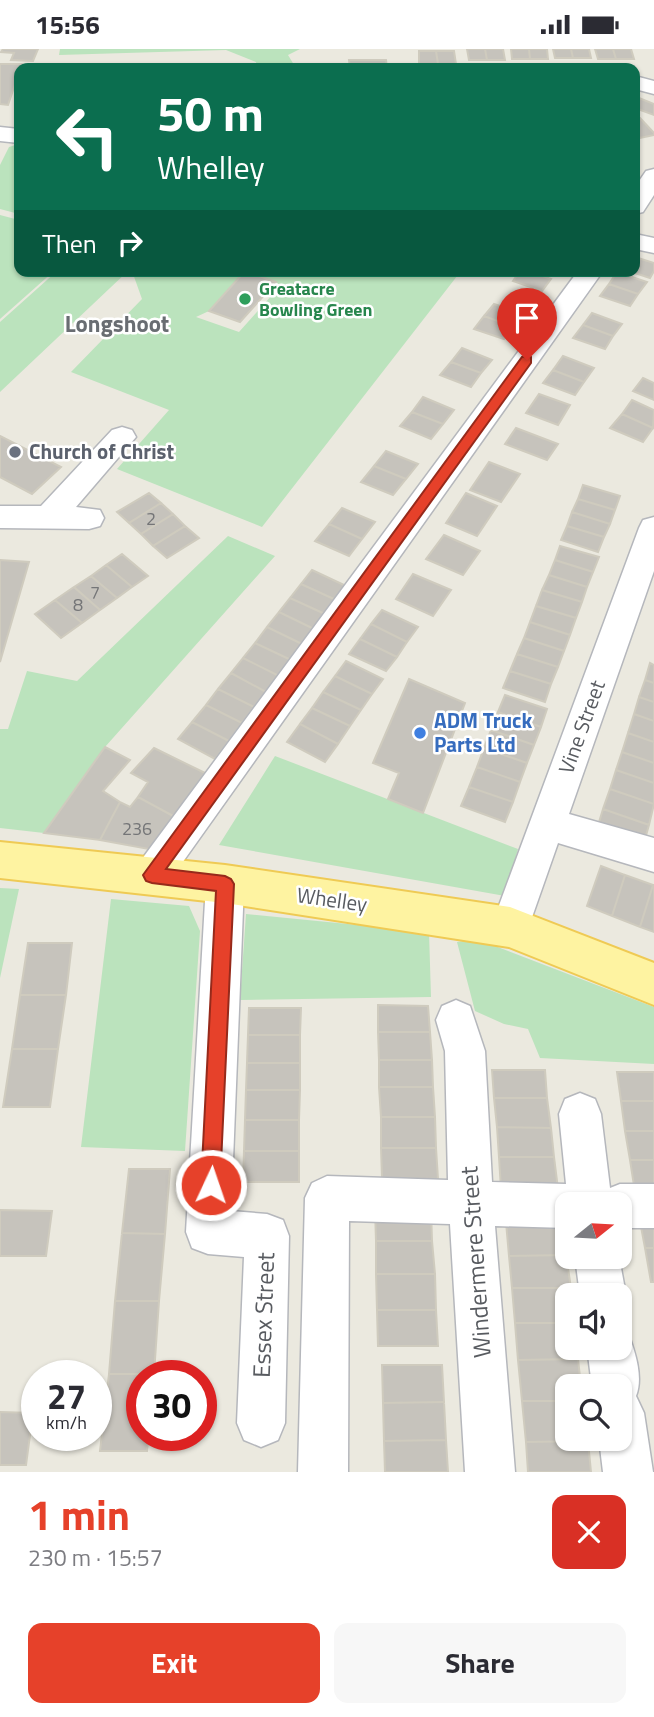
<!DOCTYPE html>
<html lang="en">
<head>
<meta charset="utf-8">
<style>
  :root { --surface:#fff; --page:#f7f7f7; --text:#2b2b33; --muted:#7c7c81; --accent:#e6412a }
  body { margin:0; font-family:"Titillium Web",sans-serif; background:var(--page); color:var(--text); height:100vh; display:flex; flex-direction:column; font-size:26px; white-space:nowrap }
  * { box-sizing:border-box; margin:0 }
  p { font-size:23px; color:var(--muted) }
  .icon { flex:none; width:38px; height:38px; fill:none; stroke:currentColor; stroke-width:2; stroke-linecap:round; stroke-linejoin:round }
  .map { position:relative; height:1423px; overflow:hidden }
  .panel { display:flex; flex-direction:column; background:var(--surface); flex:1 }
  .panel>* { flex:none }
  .top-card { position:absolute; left:14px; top:14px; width:626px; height:214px; border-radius:14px; box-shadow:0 2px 5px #0004; background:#0b6e4f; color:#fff; overflow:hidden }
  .needle { width:46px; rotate:72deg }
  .buttons { position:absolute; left:555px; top:1143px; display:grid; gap:14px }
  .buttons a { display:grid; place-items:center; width:77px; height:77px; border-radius:14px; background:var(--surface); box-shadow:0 2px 5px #0004; font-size:35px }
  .speed { position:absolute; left:21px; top:1311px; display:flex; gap:14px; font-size:35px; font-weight:700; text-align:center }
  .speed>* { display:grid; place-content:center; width:91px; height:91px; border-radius:50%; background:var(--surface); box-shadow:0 2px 5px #0004; line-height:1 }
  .speed small { font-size:18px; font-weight:400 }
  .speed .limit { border:10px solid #d22; background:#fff; color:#111 }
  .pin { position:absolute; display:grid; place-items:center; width:60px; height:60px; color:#fff; margin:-72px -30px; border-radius:50% 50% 50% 0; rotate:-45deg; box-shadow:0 0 7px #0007 }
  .pin .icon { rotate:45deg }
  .me { position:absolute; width:77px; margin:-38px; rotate:3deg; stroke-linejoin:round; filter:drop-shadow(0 0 5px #0008) }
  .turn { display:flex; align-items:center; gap:24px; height:147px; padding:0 28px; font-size:32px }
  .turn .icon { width:91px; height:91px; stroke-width:2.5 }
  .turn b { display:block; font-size:49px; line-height:60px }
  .then { display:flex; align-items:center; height:66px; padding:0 28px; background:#0003; gap:14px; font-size:26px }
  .round { display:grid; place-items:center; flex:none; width:74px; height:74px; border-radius:14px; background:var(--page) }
  .summary { display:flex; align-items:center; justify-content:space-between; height:119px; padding:0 28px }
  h1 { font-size:42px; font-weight:700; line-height:52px; color:var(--accent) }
  .action { display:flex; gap:14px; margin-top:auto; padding:14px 28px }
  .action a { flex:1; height:80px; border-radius:14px; background:var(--accent); color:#fff; font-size:28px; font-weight:700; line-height:80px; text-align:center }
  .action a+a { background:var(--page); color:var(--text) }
  .status { display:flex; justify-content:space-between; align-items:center; height:49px; padding:0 35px; background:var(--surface); direction:ltr }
  .status svg { height:19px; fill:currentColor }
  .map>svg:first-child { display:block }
</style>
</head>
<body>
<div class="status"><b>15:56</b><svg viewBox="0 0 49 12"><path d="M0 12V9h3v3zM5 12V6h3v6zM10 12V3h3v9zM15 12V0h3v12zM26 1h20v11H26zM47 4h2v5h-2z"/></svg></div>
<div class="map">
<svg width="654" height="1423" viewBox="0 0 654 1423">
  <rect width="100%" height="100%" fill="#ebe9df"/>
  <!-- green -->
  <path fill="#bbe3bd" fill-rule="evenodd" d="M60,0H300L288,6L296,19H257L256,13L226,1L59,6Z
    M19,95V165L0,160V116L9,98Z
    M0,166L19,171V222H54L0,270Z
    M57,222H128L0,343V273Z
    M132,222L158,225L154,222H461L262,478L117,420L169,361L71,323L142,250ZM245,223L276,233L280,237L239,283L196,268L209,262Z
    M228,487L275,507L105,698L44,784L0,779V680H8L27,622L77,632Z
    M275,707L518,800L505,847L219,796Z
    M0,839L19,840L0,929Z
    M111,850L189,857L200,882L185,1102L81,1098Z
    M246,865L429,883L431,948L240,951Z
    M477,890L654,958V1015L540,1009L528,980L504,975L475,962L457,893Z"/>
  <!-- building -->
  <path fill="#c6c3bc" stroke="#cfcbbe" stroke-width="2" d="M3,0H38L33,12L11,11L14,4L1,3Z
    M467,0H485L487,11H469Z
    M485,0H503L505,11H487Z
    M511,0H529L530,10H512Z
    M529,0H547L548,10H530Z
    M553,0H571L573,9H555Z
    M571,0H589L591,9H573Z
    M595,0H613L616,10H598Z
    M613,0H631L634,10H616Z
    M419,2H436L438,15H419Z
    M436,2H454L456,15H438Z
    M349,11H386L387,19H350Z
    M0,15H22L8,56L0,55Z
    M639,49L654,55V66L635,59V53Z
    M640,69L654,84V86L635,90V70Z
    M635,208L654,214V222L650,229L629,222H635Z
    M245,222L276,233L240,273L209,262Z
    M520,222H529L551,230L542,242L513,232Z
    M617,223L647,233L638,245L609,235Z
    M609,235L638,245L630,257L600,247Z
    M494,255L524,265L514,278L484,267Z
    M592,264L622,275L613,287L583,276Z
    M484,267L514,278L504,290L474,280Z
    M583,276L613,287L605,300L573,289Z
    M462,299L492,311L481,324L451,313Z
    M563,307L594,319L584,333L553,321Z
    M451,313L481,324L471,338L440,326Z
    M553,321L584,333L575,346L543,334Z
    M643,329L654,334V351L633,342Z
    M539,345L570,356L558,376L526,364Z
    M423,348L454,361L443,375L412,363Z
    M632,351L654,361L653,379L622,365Z
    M412,363L443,375L431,390L400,377Z
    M622,365L653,379L643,393L610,379Z
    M516,379L558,395L547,411L505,395Z
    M0,387L61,418L32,445L0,428Z
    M386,402L418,415L406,430L374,417Z
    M489,413L520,425L501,453L470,441Z
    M374,417L406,430L393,446L361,433Z
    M583,436L620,447L615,461L578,450Z
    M149,444L161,454L129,474L117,463Z
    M466,444L497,457L477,487L446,474Z
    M578,450L615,461L610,475L572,463Z
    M161,454L173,465L141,485L129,474Z
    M342,459L375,473L362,490L329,475Z
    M572,463L610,475L604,488L567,477Z
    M173,465L185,477L153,497L141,485Z
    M329,475L362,490L349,507L315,492Z
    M185,477L199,489L167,509L153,497Z
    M567,477L604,488L598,503L561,491Z
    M444,486L480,502L463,526L426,510Z
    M560,497L599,508L593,523L555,511Z
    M122,505L148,527L132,538L106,516Z
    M0,511L29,513L0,613Z
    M555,511L593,523L587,538L549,526Z
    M106,516L132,538L117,549L91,527Z
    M312,521L346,537L336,551L301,535Z
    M413,525L451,541L433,567L396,550Z
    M549,526L587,538L582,553L542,541Z
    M91,527L117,549L100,561L74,538Z
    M301,535L336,551L325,565L290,549Z
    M74,538L100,561L82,574L55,551Z
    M542,541L582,553L576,569L536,557Z
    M290,549L325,565L314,580L279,563Z
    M55,551L82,574L61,589L35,565Z
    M536,557L576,569L570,586L530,573Z
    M382,561L418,578L407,593L371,575Z
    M279,563L314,580L302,595L267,578Z
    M530,573L570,586L564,602L524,589Z
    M371,575L407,593L397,608L360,590Z
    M267,578L302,595L291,611L255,594Z
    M524,589L564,602L558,618L517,605Z
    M360,590L397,608L386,622L349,605Z
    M255,594L291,611L279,627L243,609Z
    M517,605L558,618L551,635L510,622Z
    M243,609L279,627L266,643L231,624Z
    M346,612L383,630L372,645L335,627Z
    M650,614L654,616V634L645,631Z
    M510,622L551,635L545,653L503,639Z
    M231,624L266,643L254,658L218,640Z
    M335,627L372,645L361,661L323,643Z
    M409,630L465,654L423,764L388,750L399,724L373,714Z
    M645,631L654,634V653L639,648Z
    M218,640L254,658L242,674L206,656Z
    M323,643L361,661L350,677L312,659Z
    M505,646L547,660L541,678L498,663Z
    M639,648L654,653V672L634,665Z
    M206,656L242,674L229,692L192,673Z
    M312,659L350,677L338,695L300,675Z
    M498,663L541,678L534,696L491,681Z
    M634,665L654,672V693L628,684Z
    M192,673L229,692L215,710L178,690Z
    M300,675L338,695L325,713L287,693Z
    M491,681L534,696L527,714L484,699Z
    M628,684L654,693V714L622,703Z
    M105,698L130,711L103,742L120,753L100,791L44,784Z
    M154,699L205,724L175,768L138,748L148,733L131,724Z
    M484,699L527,714L520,733L477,718Z
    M622,703L654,714V734L616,721Z
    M477,718L520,733L513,753L469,738Z
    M616,721L654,734V755L610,740Z
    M469,738L513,753L505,773L461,757Z
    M610,740L654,755L649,776L603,760Z
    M138,748L175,768L154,801L100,791L120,753L130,758Z
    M603,760L649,776L643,797L597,780Z
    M601,817L625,826L612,867L587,857Z
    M625,826L653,836L640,878L612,867Z
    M653,836H654V883L640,878Z
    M28,894H72L66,946H20Z
    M20,946H66L58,1000H12Z
    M378,956L428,957L430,983H378Z
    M249,959H301L300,986H248Z
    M378,983H430L432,1011H379Z
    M248,986H300V1014H247Z
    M12,1000H58L50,1058H3Z
    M379,1011H432L433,1038H379Z
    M247,1014H300V1041H246Z
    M492,1021H545L547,1049H494Z
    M617,1023H654V1052H621Z
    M379,1038H433L435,1068H381Z
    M246,1041H300L299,1071H245Z
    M494,1049H547L551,1079L497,1078Z
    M621,1052H654V1082H625Z
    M381,1068H435L436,1099H381Z
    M245,1071H299V1102H244Z
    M497,1078L551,1079L554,1108H499Z
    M625,1082H654V1111H630Z
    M381,1099H436L438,1130L382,1129Z
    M244,1102H299V1133H243Z
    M499,1108H554L558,1140H501Z
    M630,1111H654V1143H635Z
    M129,1120H170L165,1185L122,1184Z
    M375,1160H431L432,1192H376Z
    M0,1161L52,1162L46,1207H0Z
    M654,1166V1199H645L639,1167Z
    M563,1172L566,1206L509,1207L506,1173Z
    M122,1184L165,1185L159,1252H115Z
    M376,1192H432L435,1225H376Z
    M645,1199H654V1233H651Z
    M566,1206L571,1239H512L509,1207Z
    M376,1225H435L436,1261H377Z
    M512,1239H571V1246H567V1274H515Z
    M115,1252H159L154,1325H109Z
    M377,1261H436L438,1297H378Z
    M515,1274H567V1298H577L578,1310L518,1311Z
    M578,1310L581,1337H567V1352H522L518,1311Z
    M382,1316H442L444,1353L383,1354Z
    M109,1325H154L142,1326V1386H149L147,1402H100Z
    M522,1352H567V1390H588V1392L526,1393Z
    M444,1353L446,1391L384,1392L383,1354Z
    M0,1363L33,1364L26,1416H0Z
    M446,1391L448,1423H385L384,1392Z
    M588,1392L591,1423H528L526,1393Z"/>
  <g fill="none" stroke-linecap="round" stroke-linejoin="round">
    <!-- minor casing -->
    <g stroke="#b5b7bc" stroke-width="3">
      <path id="minor" d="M635,27L654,32V45L635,40Z
        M0,78L19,80V94L0,92Z
        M654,120V146L643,163L635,165V138L646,122Z
        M635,185L654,189V204L635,200Z
        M578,222H603L165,838L152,843L139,838L133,826L139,814Z
        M122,378L132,381L136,388L76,458L100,461L104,469L100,477L89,480L0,479V457H41L112,381Z
        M654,468V522L569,765L654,789V823L558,794L524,891L510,896L496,891L491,878L639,479L643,471Z
        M225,818L238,823L244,835L231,1162L267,1165L283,1171L289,1187L285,1374L278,1391L261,1398L244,1391L237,1374L244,1208L208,1205L192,1199L186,1183L206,835L212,823Z
        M456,951L470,957L485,1002L492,1133L566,1135L559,1065L565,1050L580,1044L595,1050L601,1065L610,1139L620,1135H654V1179H620V1155H567V1179L495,1177L515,1423H465L450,1175L349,1172L348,1423H298L305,1149L312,1134L327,1127L448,1131L445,1002L436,971L442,957Z
        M575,1208H619L626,1246L620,1261V1246H580Z
        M620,1279L627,1281C634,1300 644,1327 636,1347L644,1364L653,1423H603L599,1390H620V1337H592L587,1298H620Z"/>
    </g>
    <!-- major casing -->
    <g stroke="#efca54" stroke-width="4">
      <path id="major" d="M0,793L225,816L510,858L654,914V956L509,898L225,854L0,829Z"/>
    </g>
    <!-- minor -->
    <use href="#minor" fill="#fff" fill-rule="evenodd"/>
    <!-- major -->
    <use href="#major" fill="#fef3a1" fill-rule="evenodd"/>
  </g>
  <!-- route -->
  <path fill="#e6412a" stroke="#962a1b" stroke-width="2" d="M527,307L531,308V314L166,820L225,827L231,830L234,835L220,1136L218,1143L211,1146L204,1143L201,1136L216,842L152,834L146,832L143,826L522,308Z"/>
  <!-- markers -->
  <circle fill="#2e9e5b" stroke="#fff" stroke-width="2.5" cx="245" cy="250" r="7"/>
  <circle fill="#6b7280" stroke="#fff" stroke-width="2.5" cx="15" cy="403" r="7"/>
  <circle fill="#3f7fe0" stroke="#fff" stroke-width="2.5" cx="420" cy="684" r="7"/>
  <g text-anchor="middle" stroke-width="5" stroke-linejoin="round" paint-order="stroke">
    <!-- far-leisure labels -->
    <g font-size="18" font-weight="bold" fill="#27864d" stroke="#fff" text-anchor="start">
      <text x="259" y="246">Greatacre<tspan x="259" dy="21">Bowling Green</tspan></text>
    </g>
    <!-- number labels -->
    <g font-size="18" fill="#747577">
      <text x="151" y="476">2</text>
      <text x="95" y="550">7</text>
      <text x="78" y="562">8</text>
      <text x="137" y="786">236</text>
    </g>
    <!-- worship labels -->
    <g font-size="21" font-weight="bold" fill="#5b616d" stroke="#fff" text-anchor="start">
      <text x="29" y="410">Church of Christ</text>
    </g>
    <!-- shop labels -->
    <g font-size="21" font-weight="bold" fill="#366cbe" stroke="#fff" text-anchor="start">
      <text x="434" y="679">ADM Truck<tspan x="434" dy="24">Parts Ltd</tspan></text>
    </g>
    <!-- street labels -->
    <g font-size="21" fill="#585b60" stroke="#fff">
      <text transform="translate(582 678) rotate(-70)" y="7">Vine Street</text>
      <text transform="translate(332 851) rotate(8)" y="7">Whelley</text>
    </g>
    <!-- far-district labels -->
    <g font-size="23" font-weight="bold" fill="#696d72" stroke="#fff">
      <text x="117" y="283">Longshoot</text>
    </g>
    <!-- near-street labels -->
    <g font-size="24" fill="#585b60" stroke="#fff">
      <text transform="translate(476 1213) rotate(-94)" y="8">Windermere Street</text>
      <text transform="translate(264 1266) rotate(-88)" y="8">Essex Street</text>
    </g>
  </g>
</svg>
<div class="buttons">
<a><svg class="needle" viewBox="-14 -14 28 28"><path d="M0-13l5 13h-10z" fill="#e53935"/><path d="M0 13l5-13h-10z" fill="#7c7c81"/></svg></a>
<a><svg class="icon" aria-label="sound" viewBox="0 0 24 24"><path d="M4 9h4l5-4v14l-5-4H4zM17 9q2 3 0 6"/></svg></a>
<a><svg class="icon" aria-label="search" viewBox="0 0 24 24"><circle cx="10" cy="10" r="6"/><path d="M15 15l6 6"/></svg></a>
</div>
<div class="speed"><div>27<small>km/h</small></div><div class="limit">30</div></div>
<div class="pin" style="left:527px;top:311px;background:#d93025"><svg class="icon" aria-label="arrive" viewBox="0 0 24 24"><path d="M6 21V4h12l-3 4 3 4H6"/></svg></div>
<svg class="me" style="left:211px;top:1136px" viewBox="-20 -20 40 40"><circle r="17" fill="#e6412a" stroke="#fff" stroke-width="3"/><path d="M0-11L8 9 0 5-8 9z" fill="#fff"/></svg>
<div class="top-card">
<div class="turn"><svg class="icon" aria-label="left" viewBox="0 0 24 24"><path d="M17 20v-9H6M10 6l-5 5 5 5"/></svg><div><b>50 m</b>Whelley</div></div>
<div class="then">Then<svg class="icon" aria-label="right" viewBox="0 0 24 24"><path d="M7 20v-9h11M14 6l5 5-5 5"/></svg></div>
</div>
</div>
<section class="panel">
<div class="summary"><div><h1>1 min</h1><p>230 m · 15:57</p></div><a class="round" style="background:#d93025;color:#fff"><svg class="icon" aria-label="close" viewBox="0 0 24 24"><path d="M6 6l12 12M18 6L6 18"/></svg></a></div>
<div class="action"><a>Exit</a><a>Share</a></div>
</section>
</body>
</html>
